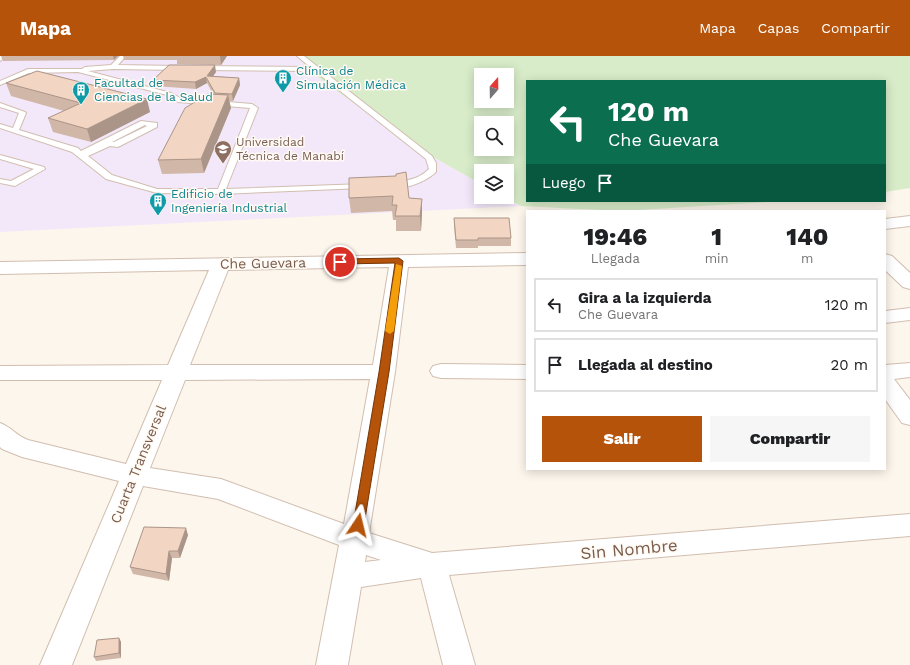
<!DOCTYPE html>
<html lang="es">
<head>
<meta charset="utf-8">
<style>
  :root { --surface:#fff; --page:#f6f6f6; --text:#202124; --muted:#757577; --line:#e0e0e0; --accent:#b45309 }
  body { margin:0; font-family:"Work Sans",sans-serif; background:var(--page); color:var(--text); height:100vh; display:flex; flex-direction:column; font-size:15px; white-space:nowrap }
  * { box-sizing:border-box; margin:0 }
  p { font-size:13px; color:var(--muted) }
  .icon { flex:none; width:22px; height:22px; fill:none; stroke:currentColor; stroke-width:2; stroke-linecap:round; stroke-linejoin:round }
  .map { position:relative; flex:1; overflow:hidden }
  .drawer { position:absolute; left:526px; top:154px; width:360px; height:260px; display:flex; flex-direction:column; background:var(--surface); border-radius:0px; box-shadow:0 2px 10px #0003 }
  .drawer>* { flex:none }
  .top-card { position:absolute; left:526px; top:24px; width:360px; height:122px; border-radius:0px; box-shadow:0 2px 10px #0003; background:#0b6e4f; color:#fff; overflow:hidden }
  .needle { width:26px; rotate:20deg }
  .buttons { position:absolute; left:474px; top:12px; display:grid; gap:8px }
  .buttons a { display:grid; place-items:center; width:40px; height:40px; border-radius:0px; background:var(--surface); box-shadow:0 2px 10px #0003; font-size:20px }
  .pin { position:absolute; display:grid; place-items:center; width:34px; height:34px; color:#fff; margin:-17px; border:2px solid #fff; border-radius:50%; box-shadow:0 1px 4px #0007 }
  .me { position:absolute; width:44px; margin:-22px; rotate:10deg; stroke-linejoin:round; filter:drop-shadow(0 0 3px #0008) }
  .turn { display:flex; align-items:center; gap:14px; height:84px; padding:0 16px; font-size:18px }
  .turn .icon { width:52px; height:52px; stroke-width:2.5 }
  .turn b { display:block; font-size:28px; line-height:34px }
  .then { display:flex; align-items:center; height:38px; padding:0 16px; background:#0003; gap:8px; font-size:15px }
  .eta { display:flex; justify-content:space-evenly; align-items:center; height:68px; text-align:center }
  .eta b { font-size:24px; font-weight:800; line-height:28px }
  .action { display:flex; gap:8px; margin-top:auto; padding:8px 16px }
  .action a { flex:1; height:46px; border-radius:0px; background:var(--accent); color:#fff; font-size:16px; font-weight:800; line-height:46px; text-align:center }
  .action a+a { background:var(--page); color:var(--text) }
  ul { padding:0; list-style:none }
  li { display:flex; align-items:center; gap:12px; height:54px; margin:0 8px 6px; padding:0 8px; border:2px solid var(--line); border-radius:0px }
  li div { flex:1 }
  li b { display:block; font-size:15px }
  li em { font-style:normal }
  header { display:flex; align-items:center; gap:24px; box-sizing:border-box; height:56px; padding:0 20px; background:var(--accent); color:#fff }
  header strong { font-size:19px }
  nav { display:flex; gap:22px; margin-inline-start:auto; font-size:14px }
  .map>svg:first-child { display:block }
</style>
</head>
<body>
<header>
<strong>Mapa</strong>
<nav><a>Mapa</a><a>Capas</a><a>Compartir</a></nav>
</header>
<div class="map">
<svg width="910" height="609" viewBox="0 0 910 609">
  <rect width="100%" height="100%" fill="#fdf6ec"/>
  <!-- education -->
  <path fill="#f3e8fa" d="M0,0H297L311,16L410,88L481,128V141H504L521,150L0,176Z"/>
  <!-- green -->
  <path fill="#d8ecc9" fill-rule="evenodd" d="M297,0H910V132L885,136V25H527V145H782L622,155L521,150L504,141H507V115H481V128L410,88L311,16ZM481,19H507V45H481ZM481,67H507V93H481Z"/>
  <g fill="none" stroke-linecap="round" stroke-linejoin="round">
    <!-- lane casing -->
    <g stroke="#d1beb0" stroke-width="2">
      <path id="lane" d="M0,0H6L0,5Z
        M120,0H126L118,9L179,10L182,12L179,14L113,13L88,15L171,37L180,42L252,48L258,52L226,133L364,128L368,130L364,132L221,138L157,137L106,123L72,96L0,72V68L13,72L19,57L0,51V47L25,56L26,57L19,74L78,92L81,95L141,65L157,67V71L118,91L110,90L88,100L112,119L157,133H218L250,52L178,46L167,39L78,16L29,17L0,29V25L28,13H82L85,11L111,9ZM145,69L147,70L114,86H112Z
        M297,0H304L432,100L436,107V116C425,126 406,134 390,131V127C405,124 417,125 429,113L426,103L315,15L201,14L198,12L201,10L310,11Z
        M0,99L44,111L45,113L15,130L0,127V123L11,125L34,113L0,103Z"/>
    </g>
    <!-- street casing -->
    <g stroke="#d1beb0" stroke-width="2">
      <path id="street" d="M910,160V170L885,173V163Z
        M527,197V209L408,211L395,316L369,477L432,497L910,458V480L449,519L475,609H443L421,522L361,531L348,609H316L339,489L218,443L143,430L72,609H40L119,425L22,401L2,393L0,391V367C11,371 17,380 28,384L126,408L162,324H0V310L168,309L209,214L0,218V206ZM389,211L373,309H190L228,214ZM370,323L344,468L221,423L150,412L185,324ZM366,499L381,504L365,506Z
        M885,198L892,200L910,217V233L903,231L885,214Z
        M910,252V264L885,267V255Z
        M910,307V321L894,323L910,344V369L902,367L885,343V309Z
        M441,308L527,309V323L441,322L433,320L430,315L433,310Z"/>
    </g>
    <!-- lane -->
    <use href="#lane" fill="#fff" fill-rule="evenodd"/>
    <!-- street -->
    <use href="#street" fill="#fff" fill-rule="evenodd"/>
  </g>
  <!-- wall -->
  <path fill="#d1b7a8" d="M1,0H118L114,4L3,5Z
    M123,0H227L221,9L177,8V4H124Z
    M216,16L213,20L239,22L240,29L233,45H229L231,52L204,117L162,118L158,104L213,38L207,27L196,33L154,30L153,24Z
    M6,27L150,56L91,86L53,76L48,62L64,55L11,40Z
    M349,122L409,142L422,157L421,175H396V164H393L392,155L351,157L349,142Z
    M454,162L511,182V190H478V192H456L454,170Z
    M188,479L180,502H172L169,525L133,518L130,511Z
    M119,582L121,586V602L96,605L94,601Z"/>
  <!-- shaded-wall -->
  <path fill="#aa9588" d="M113,0H118L114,4Z
    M220,0H227L221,9Z
    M215,9L216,16L209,26L207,20Z
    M206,21L207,27L196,33L195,26Z
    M239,22L240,29L233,45L232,38Z
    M228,39L231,52L204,117L201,103Z
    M147,43L150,56L91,86L87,73Z
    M422,143V157L421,175L420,160Z
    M186,472L188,479L180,502L178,495Z
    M169,495L172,502L169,525L166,518Z
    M119,582L121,586V602L119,597Z"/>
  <!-- building -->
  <path fill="#f3d5c3" stroke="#aa9588" d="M169,9H215L207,20L239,22L232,38L215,37L206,21L195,26L153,24Z
    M37,15L147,43L87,73L48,62L81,47L6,27Z
    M208,38L228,39L201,103L158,104L185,52Z
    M406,116L409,142L422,143L420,160H395L397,149H392L393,140L349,142V122L396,120V118Z
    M454,162H509L511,182H478V184H456Z
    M144,471L186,472L178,495H169L166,518L130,511Z
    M119,582V597L94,601L97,584Z"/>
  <!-- route -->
  <path fill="#b45309" stroke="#753606" d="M399,202L403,205L389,316L364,469L362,472H354L353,469L379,316L395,207L340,208L336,206L340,203Z"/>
  <!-- slow -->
  <path fill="#f59e0b" d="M396,208L402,210L394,275L390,278L385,275Z"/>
  <!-- icons -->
  <defs>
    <g id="building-pin" transform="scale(0.9)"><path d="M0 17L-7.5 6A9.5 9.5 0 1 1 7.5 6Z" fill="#0f9aa8" stroke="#fffaf3"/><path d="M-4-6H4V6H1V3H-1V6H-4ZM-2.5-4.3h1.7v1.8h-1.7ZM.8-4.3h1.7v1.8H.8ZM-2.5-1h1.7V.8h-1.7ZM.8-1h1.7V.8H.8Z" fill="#fff"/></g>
    <g id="university-pin" transform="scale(0.9)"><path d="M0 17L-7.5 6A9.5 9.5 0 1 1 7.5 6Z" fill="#8d6e63" stroke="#fffaf3"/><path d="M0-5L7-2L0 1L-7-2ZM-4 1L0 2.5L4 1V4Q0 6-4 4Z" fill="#fff"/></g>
  </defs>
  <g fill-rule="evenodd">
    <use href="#building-pin" x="283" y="22"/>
    <use href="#building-pin" x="81" y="34"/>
    <use href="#university-pin" x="223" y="93"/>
    <use href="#building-pin" x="158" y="145"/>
  </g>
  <g text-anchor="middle" stroke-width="3" stroke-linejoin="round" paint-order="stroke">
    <!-- far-culture labels -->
    <g font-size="12" fill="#0d838f" stroke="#fffaf3" text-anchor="start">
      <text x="296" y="19">Clínica de<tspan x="296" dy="14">Simulación Médica</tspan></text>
      <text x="94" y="31">Facultad de<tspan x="94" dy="14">Ciencias de la Salud</tspan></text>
      <text x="171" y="142">Edificio de<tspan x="171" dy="14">Ingeniería Industrial</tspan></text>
    </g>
    <!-- far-education labels -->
    <g font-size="12" fill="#785e54" stroke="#fffaf3" text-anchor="start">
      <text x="236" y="90">Universidad<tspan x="236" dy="14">Técnica de Manabí</tspan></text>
    </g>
    <!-- street labels -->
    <g font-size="14" fill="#7a5c4d" stroke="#fffaf3">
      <text transform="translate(263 207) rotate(-1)" y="5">Che Guevara</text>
      <text transform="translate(138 408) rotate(-68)" y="5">Cuarta Transversal</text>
    </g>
    <!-- near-street labels -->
    <g font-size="17" fill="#7a5c4d" stroke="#fffaf3">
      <text transform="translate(629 493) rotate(-5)" y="6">Sin Nombre</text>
    </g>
  </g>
</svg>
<div class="buttons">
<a><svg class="needle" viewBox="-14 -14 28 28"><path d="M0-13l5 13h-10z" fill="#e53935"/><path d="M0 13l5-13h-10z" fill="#757577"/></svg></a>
<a><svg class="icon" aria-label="search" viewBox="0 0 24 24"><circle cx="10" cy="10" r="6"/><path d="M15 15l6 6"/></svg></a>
<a><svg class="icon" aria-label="layers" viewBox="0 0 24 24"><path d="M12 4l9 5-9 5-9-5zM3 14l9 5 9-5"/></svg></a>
</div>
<div class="pin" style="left:340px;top:206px;background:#d93025"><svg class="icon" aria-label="arrive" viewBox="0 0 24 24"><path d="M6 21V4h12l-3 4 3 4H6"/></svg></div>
<svg class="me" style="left:358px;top:469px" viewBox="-20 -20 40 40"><path d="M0-17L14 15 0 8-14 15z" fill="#b45309" stroke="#fff" stroke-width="4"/></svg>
<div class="top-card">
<div class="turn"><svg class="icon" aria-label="left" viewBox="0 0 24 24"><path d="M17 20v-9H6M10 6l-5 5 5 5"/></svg><div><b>120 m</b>Che Guevara</div></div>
<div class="then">Luego<svg class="icon" aria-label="arrive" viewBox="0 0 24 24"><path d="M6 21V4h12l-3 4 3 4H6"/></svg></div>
</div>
<section class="drawer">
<div class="eta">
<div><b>19:46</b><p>Llegada</p></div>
<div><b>1</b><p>min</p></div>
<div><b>140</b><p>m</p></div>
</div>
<ul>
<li><svg class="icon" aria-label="left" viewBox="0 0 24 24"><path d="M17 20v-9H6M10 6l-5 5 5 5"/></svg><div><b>Gira a la izquierda</b><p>Che Guevara</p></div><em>120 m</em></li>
<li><svg class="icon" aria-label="arrive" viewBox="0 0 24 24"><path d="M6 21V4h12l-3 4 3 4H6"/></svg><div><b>Llegada al destino</b></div><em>20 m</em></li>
</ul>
<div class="action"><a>Salir</a><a>Compartir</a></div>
</section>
</div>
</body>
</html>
